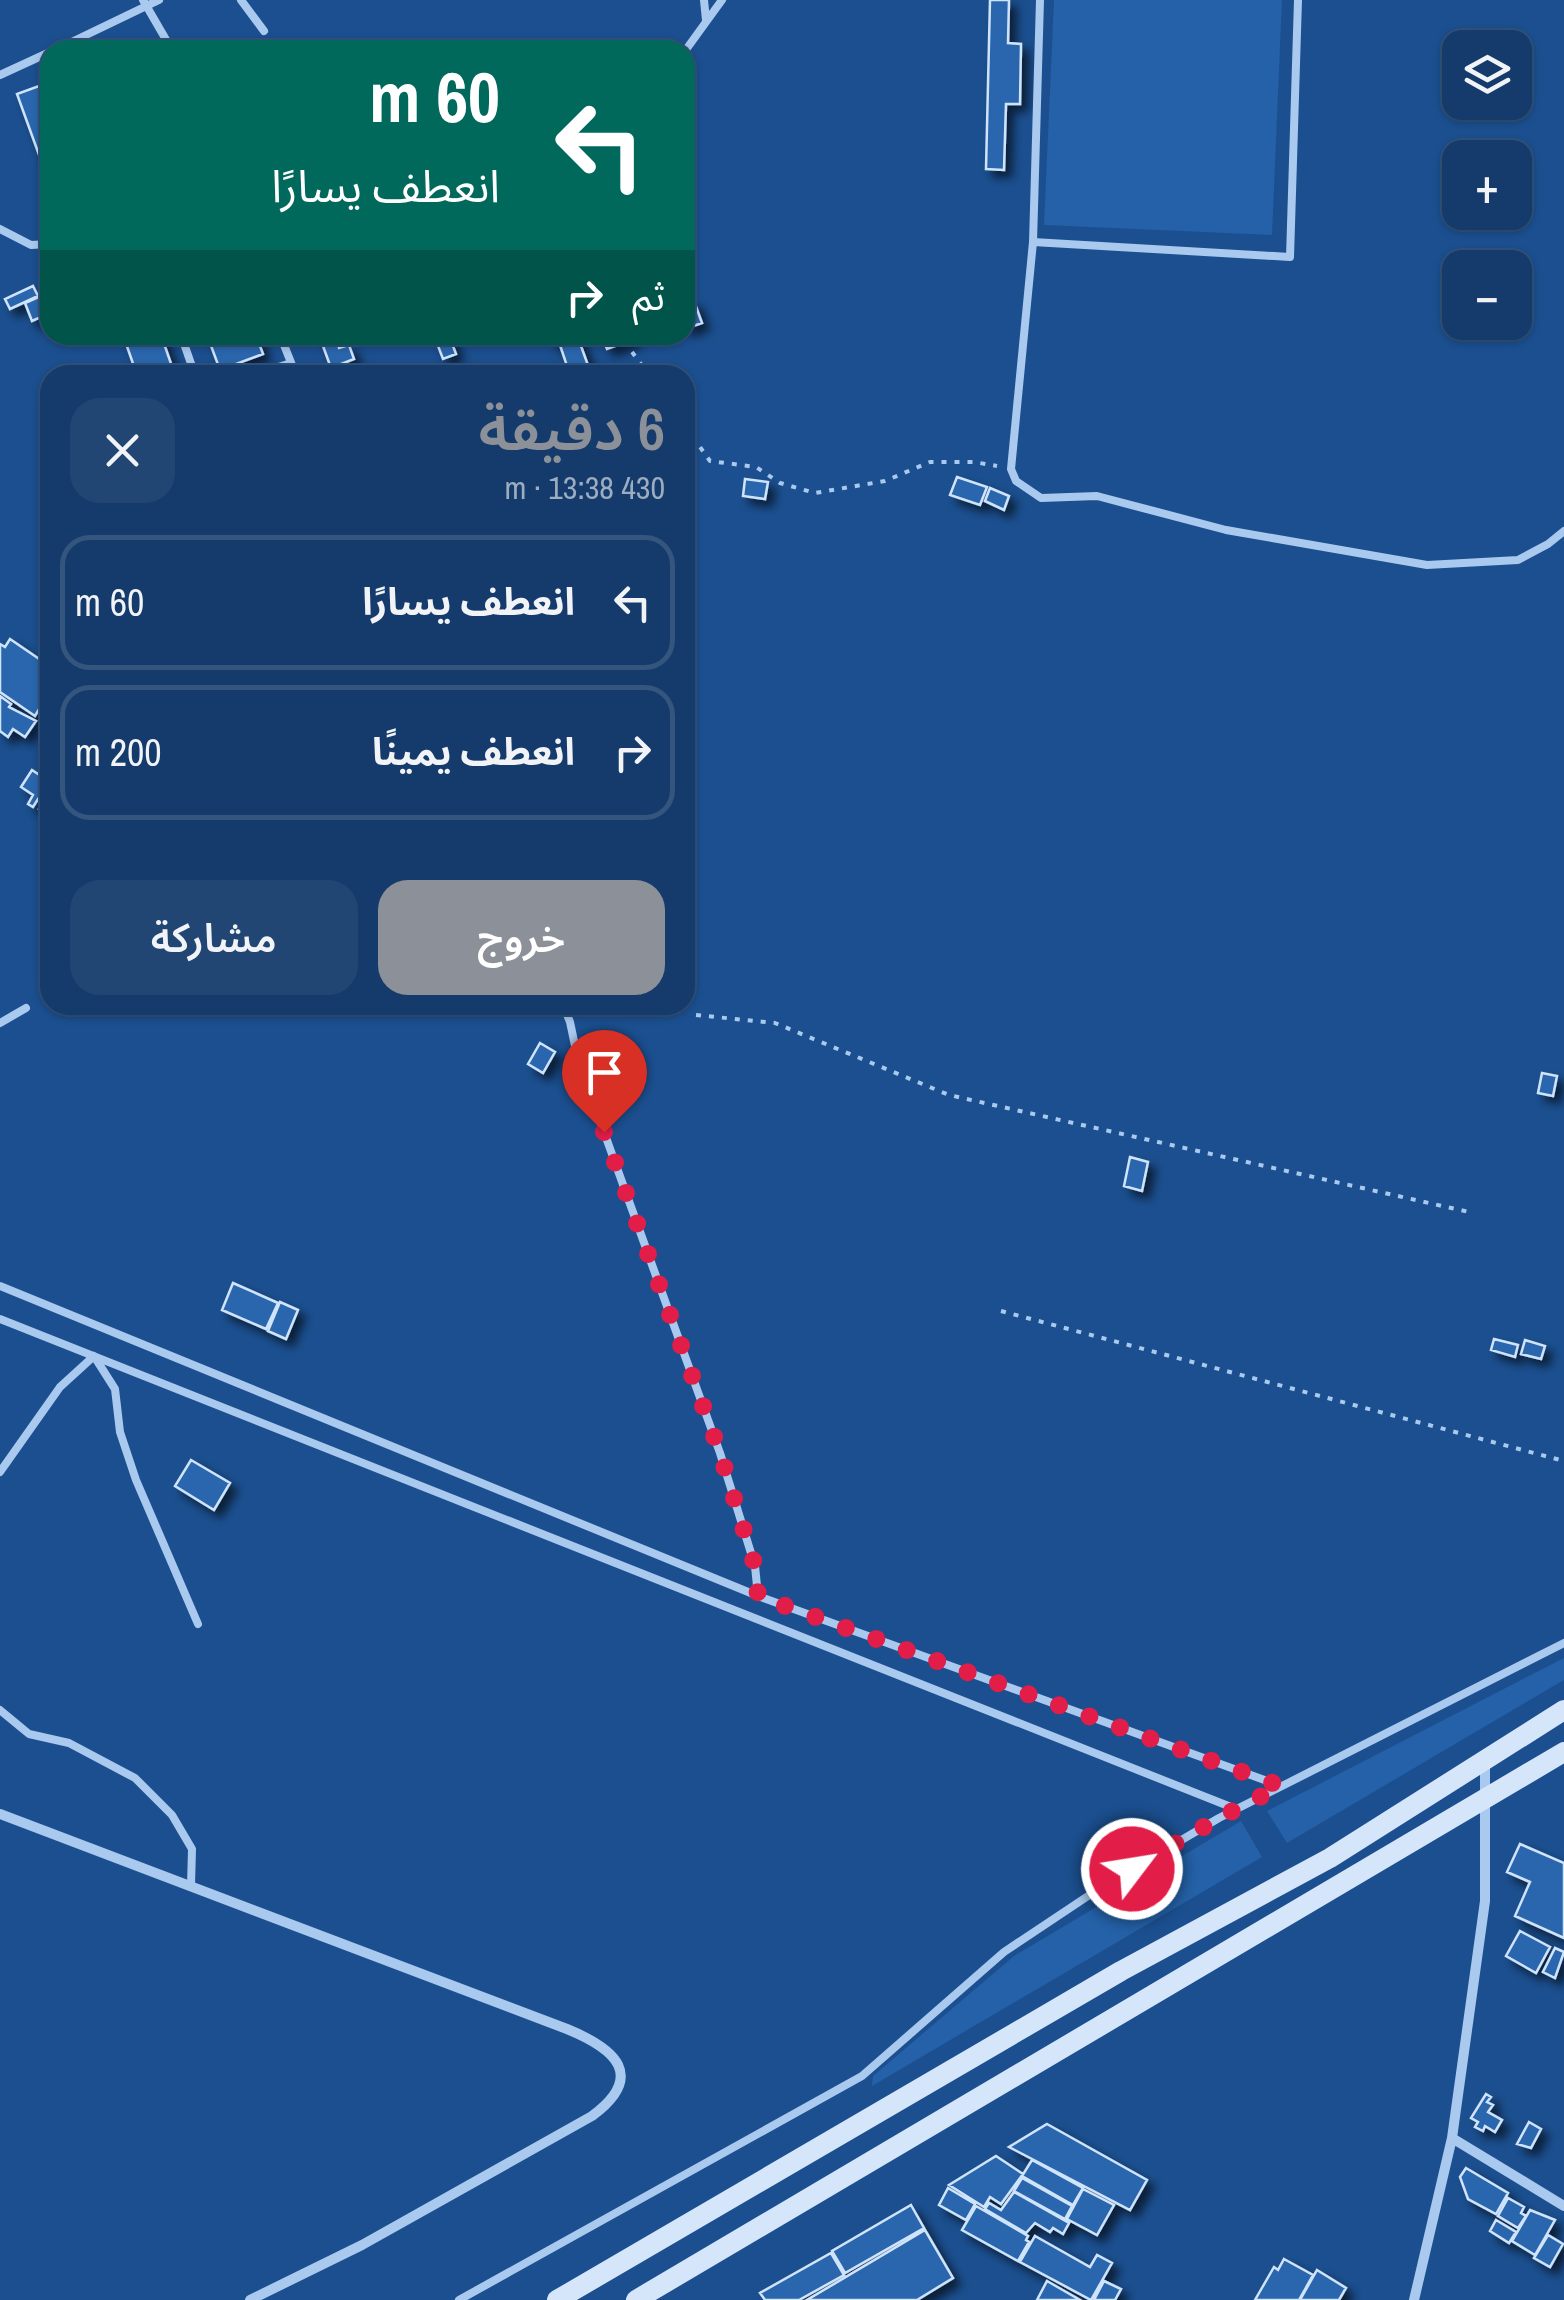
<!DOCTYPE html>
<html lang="ar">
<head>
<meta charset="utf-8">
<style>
  :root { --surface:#143b6b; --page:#214673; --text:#f1f3f6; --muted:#9dadc1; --line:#33557e; --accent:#8c9099 }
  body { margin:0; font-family:"Archivo Narrow","Noto Sans Arabic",sans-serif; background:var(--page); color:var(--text); direction:rtl; height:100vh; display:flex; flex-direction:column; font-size:38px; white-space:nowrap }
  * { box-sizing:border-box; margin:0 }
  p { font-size:32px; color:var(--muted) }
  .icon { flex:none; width:55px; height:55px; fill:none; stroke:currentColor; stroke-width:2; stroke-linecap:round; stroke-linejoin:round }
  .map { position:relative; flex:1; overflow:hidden; direction:ltr }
  .details { position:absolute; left:40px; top:365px; width:655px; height:650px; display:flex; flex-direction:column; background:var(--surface); border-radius:30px; box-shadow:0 2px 8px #0004,0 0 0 2px var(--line); direction:rtl }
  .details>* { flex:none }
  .guide { position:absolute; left:40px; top:40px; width:655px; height:305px; border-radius:30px; box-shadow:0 2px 8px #0004,0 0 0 2px var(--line); direction:rtl; background:#00695c; color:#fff; overflow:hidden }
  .buttons { position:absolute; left:1442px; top:30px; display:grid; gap:20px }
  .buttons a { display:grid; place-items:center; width:90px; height:90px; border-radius:20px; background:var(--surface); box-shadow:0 2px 8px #0004,0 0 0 2px var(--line); font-size:50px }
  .pin { position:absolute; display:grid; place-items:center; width:85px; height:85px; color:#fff; margin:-102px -42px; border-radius:50% 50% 50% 0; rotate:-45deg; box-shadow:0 0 10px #0007 }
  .pin .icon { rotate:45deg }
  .me { position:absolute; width:110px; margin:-55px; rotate:59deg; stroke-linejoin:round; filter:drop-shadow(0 0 8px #0008) }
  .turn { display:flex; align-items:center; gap:35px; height:210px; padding:0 30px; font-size:45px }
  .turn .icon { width:130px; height:130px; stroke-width:2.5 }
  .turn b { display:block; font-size:70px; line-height:85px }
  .then { display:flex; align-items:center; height:95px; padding:0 30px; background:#0003; gap:20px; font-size:38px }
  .round { display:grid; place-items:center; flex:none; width:105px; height:105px; border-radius:30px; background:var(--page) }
  .overview { display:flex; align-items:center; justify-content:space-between; height:170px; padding:0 30px }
  h1 { font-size:60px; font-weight:600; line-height:75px; color:var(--accent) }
  .primary-button { display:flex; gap:20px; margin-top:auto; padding:20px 30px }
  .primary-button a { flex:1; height:115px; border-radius:30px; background:var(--accent); color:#fff; font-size:40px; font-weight:600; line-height:115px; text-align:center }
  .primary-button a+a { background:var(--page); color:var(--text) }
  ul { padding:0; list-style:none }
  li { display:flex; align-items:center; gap:30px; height:135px; margin:0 20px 15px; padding:0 10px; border:5px solid var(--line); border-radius:30px }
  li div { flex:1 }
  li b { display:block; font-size:38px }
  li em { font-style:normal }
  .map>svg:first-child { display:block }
</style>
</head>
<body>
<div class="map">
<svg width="1564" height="2300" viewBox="0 0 1564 2300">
  <defs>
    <filter id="shadow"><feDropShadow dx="7" dy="7" stdDeviation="5" flood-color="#0009"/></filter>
  </defs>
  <rect width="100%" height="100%" fill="#1b4f8f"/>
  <!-- green -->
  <path fill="#2461a8" d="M1054,0H1282L1272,235L1044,225Z
    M1564,1658V1680L1287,1843L1267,1811Z
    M1241,1821L1262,1857L872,2086L873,2076L1014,1956Z"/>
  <!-- building -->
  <path fill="#2a66ad" stroke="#cfe3fa" stroke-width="2.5" filter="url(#shadow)" d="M990,0H1009L1008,43L1021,44L1020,104H1006L1004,170L986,169Z
    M50,82V176L47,177L17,94Z
    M33,286L38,296L10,309L5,299Z
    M50,292V313L32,321L25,303Z
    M694,301L702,323L685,329V304Z
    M123,335H161L175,375H137Z
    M207,335H256L263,354L220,370Z
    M319,335H335L339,348L349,345L354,359L331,368Z
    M443,335H449L456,354L443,359L435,338Z
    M550,335H577L589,368L570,375L559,342L553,344Z
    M601,335H632L634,339L607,349Z
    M957,477L987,487L980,505L950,495Z
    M745,479L768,482L765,499L743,496Z
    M990,488L1009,496L1004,510L985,501Z
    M10,639L48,665L50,662V706L48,708L42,704L35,716L0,692V644L5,647Z
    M0,696L11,704L9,707L36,721L25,737L13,729L8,737L0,731Z
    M32,770L50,782V816L39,809L43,802L38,799L33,807L28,804L33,795L21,787Z
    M540,1043L555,1052L543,1073L528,1064Z
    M1542,1073L1557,1076L1553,1096L1538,1093Z
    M1130,1157L1148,1162L1142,1191L1124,1186Z
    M233,1283L278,1303L266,1329L222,1310Z
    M280,1302L298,1310L286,1339L268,1331Z
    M1494,1339L1518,1345L1515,1357L1491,1350Z
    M1525,1340L1545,1346L1541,1359L1521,1354Z
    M191,1460L230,1483L214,1510L175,1486Z
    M1520,1844L1564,1863V1938L1515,1916L1530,1882L1507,1872Z
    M1520,1931L1550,1947L1536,1973L1506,1956Z
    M1555,1948L1564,1952L1555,1978L1543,1972Z
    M1486,2094L1491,2097L1487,2102L1493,2105L1488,2112L1502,2120L1495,2132L1485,2126L1483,2131L1475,2127L1478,2122L1471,2118Z
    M1529,2122L1541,2129L1531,2148L1517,2144Z
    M1047,2124L1147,2180L1130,2210L1009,2147Z
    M996,2156L1023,2174L1001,2204L990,2197L984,2207L949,2185Z
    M1032,2160L1083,2188L1073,2205L1022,2176Z
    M1466,2168L1508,2193L1496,2214L1468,2199L1460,2177Z
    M1022,2178L1072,2206L1065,2219L1014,2191Z
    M948,2188L975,2204L966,2220L939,2205Z
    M1083,2189L1114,2205L1097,2235L1067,2219Z
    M1014,2192L1069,2223L1063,2234L1053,2228L1050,2232L1035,2223L1026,2233L985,2209L989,2203L1001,2210Z
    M1508,2198L1524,2207L1521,2213L1526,2216L1518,2228L1498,2216Z
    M911,2205L924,2228L845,2273L832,2251Z
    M976,2206L1028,2236L1026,2240L1029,2242L1018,2261L962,2230Z
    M1530,2210L1555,2220L1535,2255L1512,2241Z
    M1496,2220L1516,2232L1509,2243L1490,2231Z
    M925,2230L953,2278L917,2300H807Z
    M1548,2235L1563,2244L1550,2267L1534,2258Z
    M1035,2236L1090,2267L1097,2255L1112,2263L1091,2300L1020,2262Z
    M831,2253L844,2275L799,2300H765L760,2293Z
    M1284,2259L1313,2275L1299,2300H1255L1274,2267L1278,2270Z
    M1317,2270L1346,2288L1339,2300H1300Z
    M1047,2281L1080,2300H1037Z
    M1104,2281L1121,2289L1115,2300H1094Z"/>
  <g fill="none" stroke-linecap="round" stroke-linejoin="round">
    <!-- path -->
    <path stroke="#a9c9ee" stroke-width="4" stroke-dasharray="5 8" stroke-linecap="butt" d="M632,352L649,375
      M685,426L710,461L756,467L780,483L815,493L885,481L930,462H974L997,466
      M696,1015L775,1023L949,1095L1469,1212
      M1001,1311L1564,1461"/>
    <!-- service -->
    <path stroke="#a9c9ee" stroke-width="8" d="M143,0L172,50
      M241,0L264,31
      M704,0L706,20
      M1040,0L1033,242L1011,469L1016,481L1041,498L1097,496L1226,530L1427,565L1518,560L1548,544L1564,531
      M55,50L159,0
      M685,51L722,0
      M0,75L50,52
      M0,229L31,245L50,244
      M1033,242L1290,257L1298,0
      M181,335L195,375
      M280,335L296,375
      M254,375L291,363
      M563,1005L570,1022L578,1060L720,1453L755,1566L758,1596
      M0,1023L26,1008
      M0,1286L758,1596L1281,1786
      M0,1319L1236,1809
      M0,1472L60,1387L94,1356L115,1389L120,1432L136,1480L198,1624
      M0,1710L29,1734L69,1743L135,1778L172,1815L192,1849L191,1885
      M459,2300L862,2076L1004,1952L1103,1886L1219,1818L1564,1643"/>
    <!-- minor -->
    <path stroke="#a9c9ee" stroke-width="10" d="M0,1814L567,2029C616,2049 646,2076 592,2116L362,2245L250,2300
      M1452,2138L1564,2206
      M1414,2300L1452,2138L1485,1901V1760"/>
    <!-- secondary -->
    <path stroke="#d6e6fa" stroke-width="20" d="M557,2300L1121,1971L1330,1858L1564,1710
      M636,2300L1564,1752"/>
  </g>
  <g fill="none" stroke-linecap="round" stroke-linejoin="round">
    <!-- route -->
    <path stroke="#e11d48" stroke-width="18" stroke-dasharray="0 32.4" d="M604,1132L720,1453L755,1566L758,1596L1281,1786L1219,1818L1132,1869"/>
  </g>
</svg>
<div class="buttons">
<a><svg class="icon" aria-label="layers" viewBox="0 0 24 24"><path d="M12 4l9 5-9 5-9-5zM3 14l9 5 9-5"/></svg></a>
<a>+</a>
<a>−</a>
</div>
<div class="pin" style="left:604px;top:1132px;background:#d93025"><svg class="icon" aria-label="arrive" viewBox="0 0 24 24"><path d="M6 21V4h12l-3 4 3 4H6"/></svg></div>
<svg class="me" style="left:1132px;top:1869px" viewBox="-20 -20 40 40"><circle r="17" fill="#e11d48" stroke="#fff" stroke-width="3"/><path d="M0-11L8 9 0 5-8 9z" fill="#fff"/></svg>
<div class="guide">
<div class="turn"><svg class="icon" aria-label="left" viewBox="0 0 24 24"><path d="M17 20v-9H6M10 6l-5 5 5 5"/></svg><div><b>60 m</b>انعطف يسارًا</div></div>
<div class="then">ثم<svg class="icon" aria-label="right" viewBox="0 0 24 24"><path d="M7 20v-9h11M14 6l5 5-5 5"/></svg></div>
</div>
<section class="details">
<div class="overview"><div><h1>6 دقيقة</h1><p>430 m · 13:38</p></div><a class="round"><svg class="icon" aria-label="close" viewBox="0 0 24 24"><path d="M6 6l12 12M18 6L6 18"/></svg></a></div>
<ul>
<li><svg class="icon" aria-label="left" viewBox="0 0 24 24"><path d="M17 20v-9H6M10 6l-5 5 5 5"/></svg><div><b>انعطف يسارًا</b></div><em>60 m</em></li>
<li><svg class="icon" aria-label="right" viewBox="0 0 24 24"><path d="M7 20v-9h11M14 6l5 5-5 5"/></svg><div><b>انعطف يمينًا</b></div><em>200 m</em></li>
</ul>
<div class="primary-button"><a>خروج</a><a>مشاركة</a></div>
</section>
</div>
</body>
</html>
